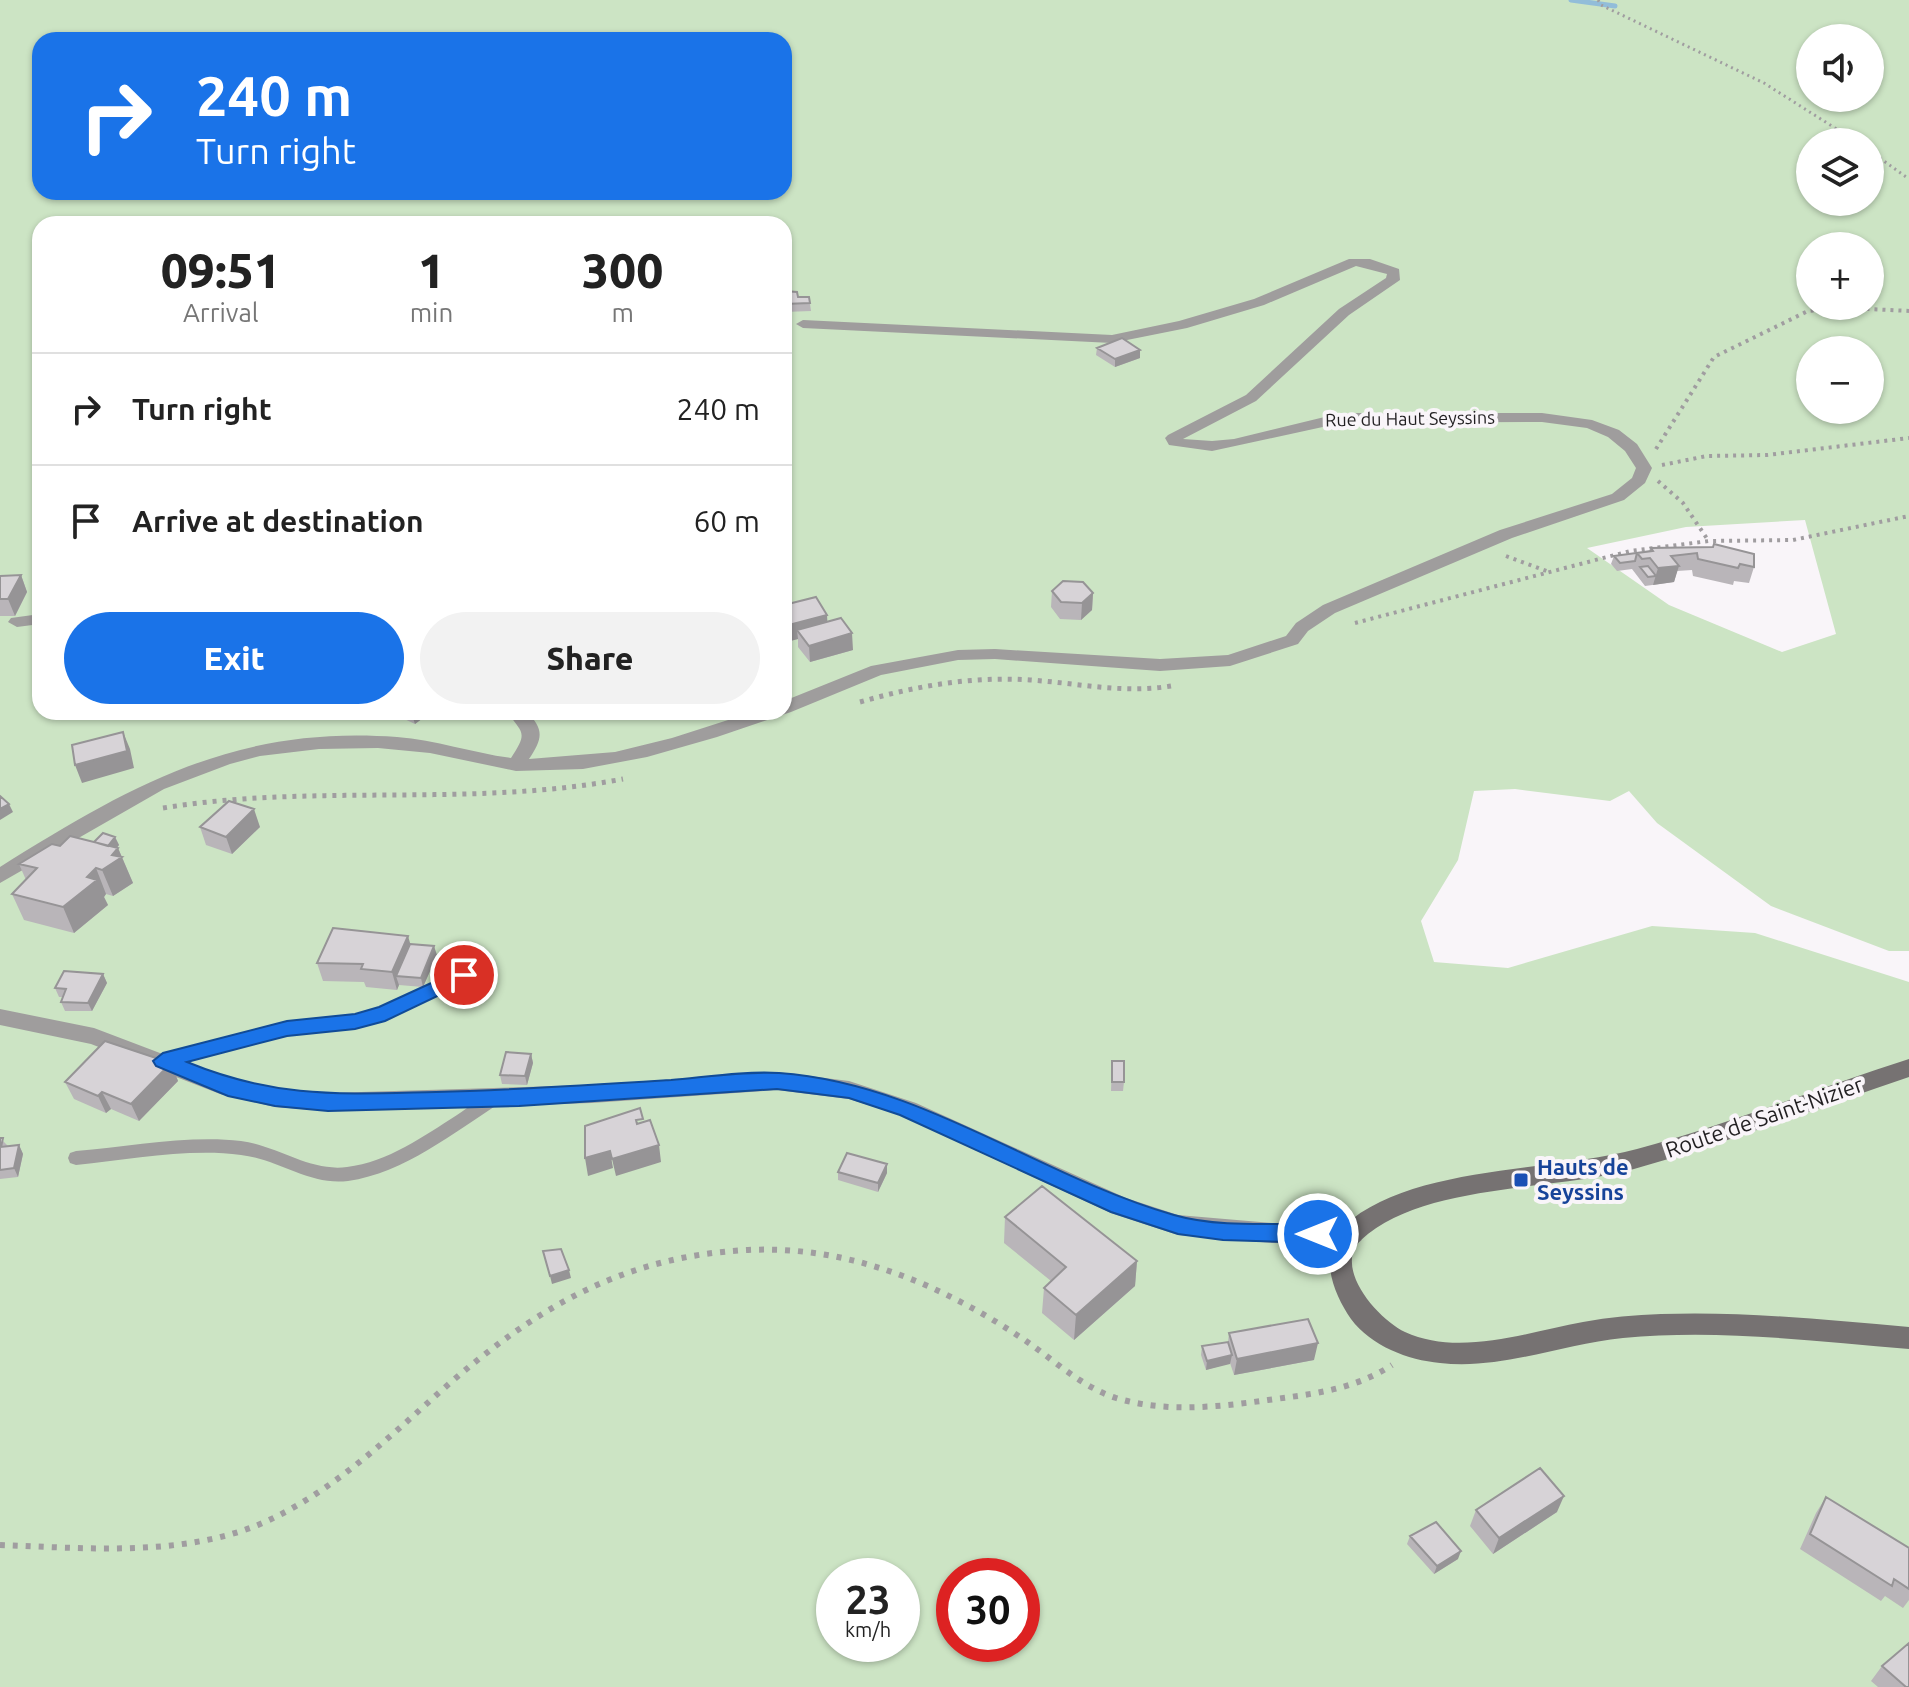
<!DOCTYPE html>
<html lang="en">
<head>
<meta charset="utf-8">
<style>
  :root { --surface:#fff; --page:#f2f2f2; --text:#222; --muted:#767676; --line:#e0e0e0; --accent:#1a73e8 }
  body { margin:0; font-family:Ubuntu,sans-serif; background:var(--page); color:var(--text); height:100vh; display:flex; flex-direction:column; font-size:30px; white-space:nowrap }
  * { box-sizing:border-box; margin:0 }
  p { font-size:26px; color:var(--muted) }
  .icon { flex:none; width:44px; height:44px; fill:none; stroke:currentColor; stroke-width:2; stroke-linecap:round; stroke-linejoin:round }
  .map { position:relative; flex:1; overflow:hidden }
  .side { position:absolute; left:32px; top:216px; width:760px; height:504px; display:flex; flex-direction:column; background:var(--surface); border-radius:24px; box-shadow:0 2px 6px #0004 }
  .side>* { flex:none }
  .banner { position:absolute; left:32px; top:32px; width:760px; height:168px; border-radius:24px; box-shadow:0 2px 6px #0004; background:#1a73e8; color:#fff; overflow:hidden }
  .tools { position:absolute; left:1796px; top:24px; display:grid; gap:16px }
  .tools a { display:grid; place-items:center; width:88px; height:88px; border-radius:50%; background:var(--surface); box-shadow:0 2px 6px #0004; font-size:40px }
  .speed { position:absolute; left:816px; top:1558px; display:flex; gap:16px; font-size:40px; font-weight:700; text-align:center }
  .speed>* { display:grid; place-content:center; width:104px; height:104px; border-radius:50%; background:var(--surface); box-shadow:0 2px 6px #0004; line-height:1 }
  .speed small { font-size:20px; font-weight:400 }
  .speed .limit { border:12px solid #d22; background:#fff; color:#111 }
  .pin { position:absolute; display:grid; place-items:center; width:68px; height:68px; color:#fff; margin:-34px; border:4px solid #fff; border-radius:50%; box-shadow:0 2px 8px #0007 }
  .me { position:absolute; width:88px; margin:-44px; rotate:270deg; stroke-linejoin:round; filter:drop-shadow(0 0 6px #0008) }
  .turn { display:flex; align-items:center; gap:28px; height:168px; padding:0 32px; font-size:36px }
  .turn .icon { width:104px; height:104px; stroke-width:2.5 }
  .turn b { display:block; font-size:56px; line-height:68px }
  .eta { display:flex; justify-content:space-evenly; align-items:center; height:136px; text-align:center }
  .eta b { font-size:48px; font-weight:800; line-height:56px }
  .action { display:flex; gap:16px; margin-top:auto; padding:16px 32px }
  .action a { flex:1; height:92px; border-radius:48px; background:var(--accent); color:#fff; font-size:32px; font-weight:800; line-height:92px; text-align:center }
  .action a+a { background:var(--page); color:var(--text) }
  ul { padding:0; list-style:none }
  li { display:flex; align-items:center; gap:24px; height:112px; padding:0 32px; border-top:2px solid var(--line) }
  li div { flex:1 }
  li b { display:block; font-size:30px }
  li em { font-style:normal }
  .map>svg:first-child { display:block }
</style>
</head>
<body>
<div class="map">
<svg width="1909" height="1687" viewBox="0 0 1909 1687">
  <rect width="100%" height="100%" fill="#f9f5f9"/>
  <!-- green -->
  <path fill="#cce4c4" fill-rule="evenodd" d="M0,0H1909V951H1889L1771,906L1657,823L1629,791L1610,801L1515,789L1474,791L1458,860L1421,921L1434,962L1508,968L1652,926L1755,933L1909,982V1687H0ZM1810,38H1870V98H1810ZM40,40H784V192H40ZM1810,142H1870V202H1810ZM40,224H784V712H40ZM1810,246H1870V306H1810ZM1810,350H1870V410H1810ZM1805,520L1836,634L1782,652L1669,605L1587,548L1686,527ZM834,1576H902V1644H834ZM954,1576H1022V1644H954Z"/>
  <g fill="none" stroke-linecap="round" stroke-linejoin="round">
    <!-- stream -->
    <path stroke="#92bdd9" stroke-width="5" d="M1571,0L1615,6"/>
    <!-- path-far3 -->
    <path stroke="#a09da0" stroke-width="3" stroke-dasharray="2 4" stroke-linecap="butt" d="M1598,0L1601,5L1764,83L1857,142
      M1870,151L1909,179"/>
    <!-- path-far2 -->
    <path stroke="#a09da0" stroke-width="4" stroke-dasharray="3 5" stroke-linecap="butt" d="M1656,449L1714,357L1808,311L1849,308L1909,311
      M1662,465L1707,456L1767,455L1909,438
      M1658,481L1683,503L1708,540
      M1506,556L1549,572
      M1355,623L1630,551L1709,541L1793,540L1909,516"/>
    <!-- path-far1 -->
    <path stroke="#a09da0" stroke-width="5" stroke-dasharray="4 6" stroke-linecap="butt" d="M860,702C916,686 972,676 1030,680C1078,683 1123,694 1171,686
      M163,808C316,783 470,808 623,779"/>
    <!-- path -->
    <path stroke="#a09da0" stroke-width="6" stroke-dasharray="5 8" stroke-linecap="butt" d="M0,1545C84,1548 178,1557 258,1525C329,1495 385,1441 442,1390C534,1309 622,1256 748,1250C849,1245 943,1285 1026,1341C1055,1361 1082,1387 1116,1398C1165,1413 1218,1407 1268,1400C1312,1394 1354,1390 1392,1365"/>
    <!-- lane -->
    <path fill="#9f9d9d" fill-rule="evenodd" d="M464,970L469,971L472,975L469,979L390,1017L355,1028L287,1035L163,1067L157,1065L155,1061L157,1057L163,1055L287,1023L355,1016L380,1009Z
      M494,1093L500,1095L502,1099L500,1103C453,1133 404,1173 348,1181C310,1186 278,1159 241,1155C187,1148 130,1160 76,1165L70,1163L68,1158L70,1153L76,1151C130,1147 187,1135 241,1141C278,1146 310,1172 347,1167C388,1162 424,1136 457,1115C469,1107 481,1097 494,1093Z"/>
    <!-- street -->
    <path fill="#9f9d9d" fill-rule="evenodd" d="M1349,259H1370L1399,269L1400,280L1349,315L1256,401L1183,439L1212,441L1234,439L1341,413H1542L1592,420L1619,430L1637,444L1652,468L1645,483L1624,500L1512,538L1335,613L1308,631L1298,644L1230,666L1160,671L995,659L958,660L881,675L791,712L717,737L647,757L583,769L516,771L430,753L378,748L319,749L260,756L230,764L164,789L0,883V867C131,785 236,725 397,737C436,740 473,753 511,758C528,732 523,734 507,712H527C545,730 542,739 529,759L615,752L672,738L753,712H784V701L871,666L958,650L995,649L1160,659L1228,655L1286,636L1296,623L1323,605L1500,530L1612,494L1632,478L1636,468L1625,451L1608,437L1587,428L1542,422L1341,423L1212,451L1169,445L1165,438L1168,435L1246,395L1339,309L1386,278L1387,274L1356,266L1264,305L1187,328L1112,343L803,328L796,324L803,320L1112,335L1179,321L1254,299Z
      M40,614V624L17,627L8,622L11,618Z
      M0,1009L94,1028L231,1080L275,1089L328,1093L592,1085L777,1072L849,1081L916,1103L1126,1198L1178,1215L1272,1223L1352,1224L1361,1227L1364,1234L1361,1241L1352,1244L1272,1243L1178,1235L1111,1213L900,1115L849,1099L777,1090L592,1103L328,1111L275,1107L220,1094L91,1044L0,1025Z"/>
    <!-- secondary -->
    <path fill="#767272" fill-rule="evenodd" d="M1909,1059V1077C1817,1108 1727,1143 1634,1169C1555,1191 1422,1183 1361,1240C1332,1268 1379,1320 1405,1332C1459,1357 1528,1332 1583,1322C1609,1317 1635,1315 1661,1314C1744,1311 1827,1320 1909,1327V1349C1814,1341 1718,1329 1623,1338C1562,1344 1502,1370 1440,1363C1408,1360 1371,1346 1351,1319C1333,1293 1317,1252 1344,1226C1409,1165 1553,1172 1637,1149C1729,1124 1818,1088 1909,1059Z"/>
  </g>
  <!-- wall -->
  <path fill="#b9b5b9" d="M784,291L798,297H809L811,311L784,312Z
    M1097,348L1140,350V358L1115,367L1096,355Z
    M1713,547L1754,567L1749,583L1734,581L1733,585L1693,576L1692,570L1677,571L1674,582L1645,586L1632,569L1617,571L1611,564L1614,556L1651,551V548Z
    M21,575L27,592L15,616H0V576Z
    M1052,591L1093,593L1092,610L1081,620L1060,619L1051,607Z
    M784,605L828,622L853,650L810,662L798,647V639L786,642L784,639Z
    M375,712H431L415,724L398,716H376Z
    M200,827H260L232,854L206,845Z
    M115,837L119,845L117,848H118L133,883L113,896L106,894L104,897L108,905L74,933L24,920L12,894L26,880L19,864L60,846L94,842Z
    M410,944L437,955L423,987L399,985L397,990L366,987L364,982L323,981L317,963Z
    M103,974L107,983L92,1011H65L61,1002L63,997H59L55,988Z
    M531,1054L533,1063L527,1085L502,1084L500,1075Z
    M1112,1061L1124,1082L1123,1091H1111Z
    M171,1063L178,1081L139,1121L111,1109L106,1113L74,1099L65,1082Z
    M0,1138L8,1146L19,1145L23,1154L18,1177L0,1179Z
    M838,1172L887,1173L878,1192L838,1180Z
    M1005,1217L1137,1261L1135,1286L1074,1340L1042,1313L1044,1288L1051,1281L1004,1243Z
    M1229,1333L1314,1360L1234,1375L1230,1363L1206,1370L1201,1355L1202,1346L1228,1342Z
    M1826,1497L1909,1548V1600L1903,1608L1885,1596L1881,1601L1800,1549L1816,1513Z
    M1476,1510L1557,1512L1493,1554L1470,1526Z
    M1410,1536L1458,1559L1434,1574L1407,1544Z
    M1882,1666L1909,1687H1878L1871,1681Z"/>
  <!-- shaded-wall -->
  <path fill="#969496" d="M1140,350V358L1115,367V359Z
    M1679,566L1674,582L1653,585L1658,568Z
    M21,575L27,592L15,616L8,599Z
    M1093,593L1092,610L1081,620L1082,603Z
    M827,615L828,632L797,630L798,639L786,642L785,626Z
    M852,633L853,650L810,662L809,646Z
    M411,712H431L415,724Z
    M123,732L130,749L134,768L82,783L75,765Z
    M9,804L13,812L0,820V809Z
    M254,809L260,827L232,854L226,837Z
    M115,837L119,845L111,855L108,846Z
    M118,848L133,883L113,896L102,870L112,855Z
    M96,868L106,894L104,897L108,905L74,933L63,907Z
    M408,936L413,953L396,976L399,985L397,990L392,972Z
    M434,946L437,955L423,987L421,978Z
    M103,974L107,983L92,1011L88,1003Z
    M531,1054L533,1063L527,1085L525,1076Z
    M171,1063L178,1081L139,1121L131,1104Z
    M102,1092L111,1109L106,1113L98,1096Z
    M19,1145L23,1154L18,1177L14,1168Z
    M659,1145L661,1162L616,1176L612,1159Z
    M610,1151L613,1168L588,1176L585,1158Z
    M887,1164V1173L878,1192V1183Z
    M1137,1261L1135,1286L1074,1340L1076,1315Z
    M569,1270L571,1278L552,1284L550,1276Z
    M1318,1343L1314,1360L1234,1375L1237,1359Z
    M1232,1355L1230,1364L1206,1370L1207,1361Z
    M1564,1496L1557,1512L1493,1554L1499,1538Z
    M1461,1551L1458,1559L1434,1574L1437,1566Z"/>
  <!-- building -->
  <path fill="#d7d3d7" stroke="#969496" stroke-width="2" d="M784,291L797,292L798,297H809L810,303L784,304Z
    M1122,338L1140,350L1115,359L1097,348Z
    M1714,544L1754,554V567L1740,564L1738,568L1698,559L1697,553L1671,556L1679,566L1658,568L1650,558L1642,559L1637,553L1653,551L1651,548L1713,547Z
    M1651,551L1637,553L1635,561L1620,563L1614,556Z
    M1648,566L1656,576L1648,577L1640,567Z
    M21,575L8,599H0V576Z
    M1063,581L1083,582L1093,593L1082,603L1061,602L1052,591Z
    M816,597L827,615L785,626L784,605Z
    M841,618L852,633L809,646L797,630Z
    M123,732L127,751L75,765L72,745Z
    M0,796L9,804L0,809Z
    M229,801L254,809L226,837L200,827Z
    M103,833L115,837L108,846L94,842Z
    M70,836L118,848L112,855L122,857L102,870L96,868L87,877L97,880L63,907L12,894L37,868L19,864L52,844L60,846Z
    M333,928L408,936L392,972L361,969L363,964L317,963Z
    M410,944L434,946L421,978L396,976Z
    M64,971L103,974L88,1003L61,1002L66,989L55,988Z
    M105,1041L171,1063L131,1104L102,1092L98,1096L65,1082Z
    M506,1052L531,1054L525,1076L500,1075Z
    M1112,1061H1124V1082H1112Z
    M640,1108L643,1119L636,1120L637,1124L650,1120L659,1145L612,1159L610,1151L585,1158V1126Z
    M0,1138H3L1,1147L19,1145L14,1168L0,1170Z
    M847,1153L887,1164L878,1183L838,1172Z
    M1042,1186L1137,1261L1076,1315L1044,1288L1066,1267L1005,1217Z
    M561,1249L569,1270L550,1276L543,1251Z
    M1308,1319L1318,1343L1237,1359L1229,1333Z
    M1228,1342L1232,1355L1207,1361L1202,1346Z
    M1540,1468L1564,1496L1499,1538L1476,1510Z
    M1826,1497L1909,1548V1589L1894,1579L1892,1586L1810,1534Z
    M1436,1522L1461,1551L1437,1566L1410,1536Z
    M1909,1643V1687H1906L1882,1666Z"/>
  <!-- route -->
  <path fill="#1a73e8" stroke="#114b97" stroke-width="2" d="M464,968L474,975L471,980L385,1021L355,1029L287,1036L187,1062C277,1099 341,1094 436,1092C514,1090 592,1085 671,1080C706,1077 744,1071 779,1073C923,1083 1038,1176 1174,1215C1219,1228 1272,1223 1318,1224L1326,1227L1329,1234L1326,1240L1318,1243L1223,1240L1178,1234L1111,1212L900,1115L849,1098L777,1089L519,1106L328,1111L275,1106L228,1096L156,1066L153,1061L163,1053L287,1021L355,1014L379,1007Z"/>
  <!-- markers -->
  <rect fill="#1a4fb4" stroke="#f9f5f9" stroke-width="3" x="1513" y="1172" width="16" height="16" rx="4"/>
  <g text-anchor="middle" stroke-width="8" stroke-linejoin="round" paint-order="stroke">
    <!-- far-street labels -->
    <g font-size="18" fill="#211f21" stroke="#f9f5f9">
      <text transform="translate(1410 419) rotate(-1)" y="6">Rue du Haut Seyssins</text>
    </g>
    <!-- street labels -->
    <g font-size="22" fill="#211f21" stroke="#f9f5f9">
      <text transform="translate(1764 1117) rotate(-19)" y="8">Route de Saint-Nizier</text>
    </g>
    <!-- transit labels -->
    <g font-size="22" font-weight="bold" fill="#164399" stroke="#f9f5f9" text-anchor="start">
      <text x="1537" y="1175">Hauts de<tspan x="1537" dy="25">Seyssins</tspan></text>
    </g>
  </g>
</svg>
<div class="tools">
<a><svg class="icon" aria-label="sound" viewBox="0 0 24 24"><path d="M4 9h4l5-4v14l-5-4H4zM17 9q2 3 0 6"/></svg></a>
<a><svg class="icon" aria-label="layers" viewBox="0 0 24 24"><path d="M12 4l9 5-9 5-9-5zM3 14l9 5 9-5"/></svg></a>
<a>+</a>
<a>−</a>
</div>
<div class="speed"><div>23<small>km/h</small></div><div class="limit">30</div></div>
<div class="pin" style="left:464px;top:975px;background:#d93025"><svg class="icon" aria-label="arrive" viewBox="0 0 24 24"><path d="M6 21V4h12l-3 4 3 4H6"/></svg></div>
<svg class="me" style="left:1318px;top:1234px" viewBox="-20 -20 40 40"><circle r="17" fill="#1a73e8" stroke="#fff" stroke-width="3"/><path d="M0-11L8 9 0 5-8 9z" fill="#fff"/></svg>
<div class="banner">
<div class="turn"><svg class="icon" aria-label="right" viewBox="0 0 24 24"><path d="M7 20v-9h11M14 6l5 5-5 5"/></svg><div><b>240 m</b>Turn right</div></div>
</div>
<section class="side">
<div class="eta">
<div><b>09:51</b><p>Arrival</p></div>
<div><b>1</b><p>min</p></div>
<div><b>300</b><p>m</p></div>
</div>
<ul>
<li><svg class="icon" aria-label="right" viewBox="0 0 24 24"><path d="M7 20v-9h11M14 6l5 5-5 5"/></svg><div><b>Turn right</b></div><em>240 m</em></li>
<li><svg class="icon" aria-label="arrive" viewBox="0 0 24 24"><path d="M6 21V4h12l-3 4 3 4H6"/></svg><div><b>Arrive at destination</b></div><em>60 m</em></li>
</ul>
<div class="action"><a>Exit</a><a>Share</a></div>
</section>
</div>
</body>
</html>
